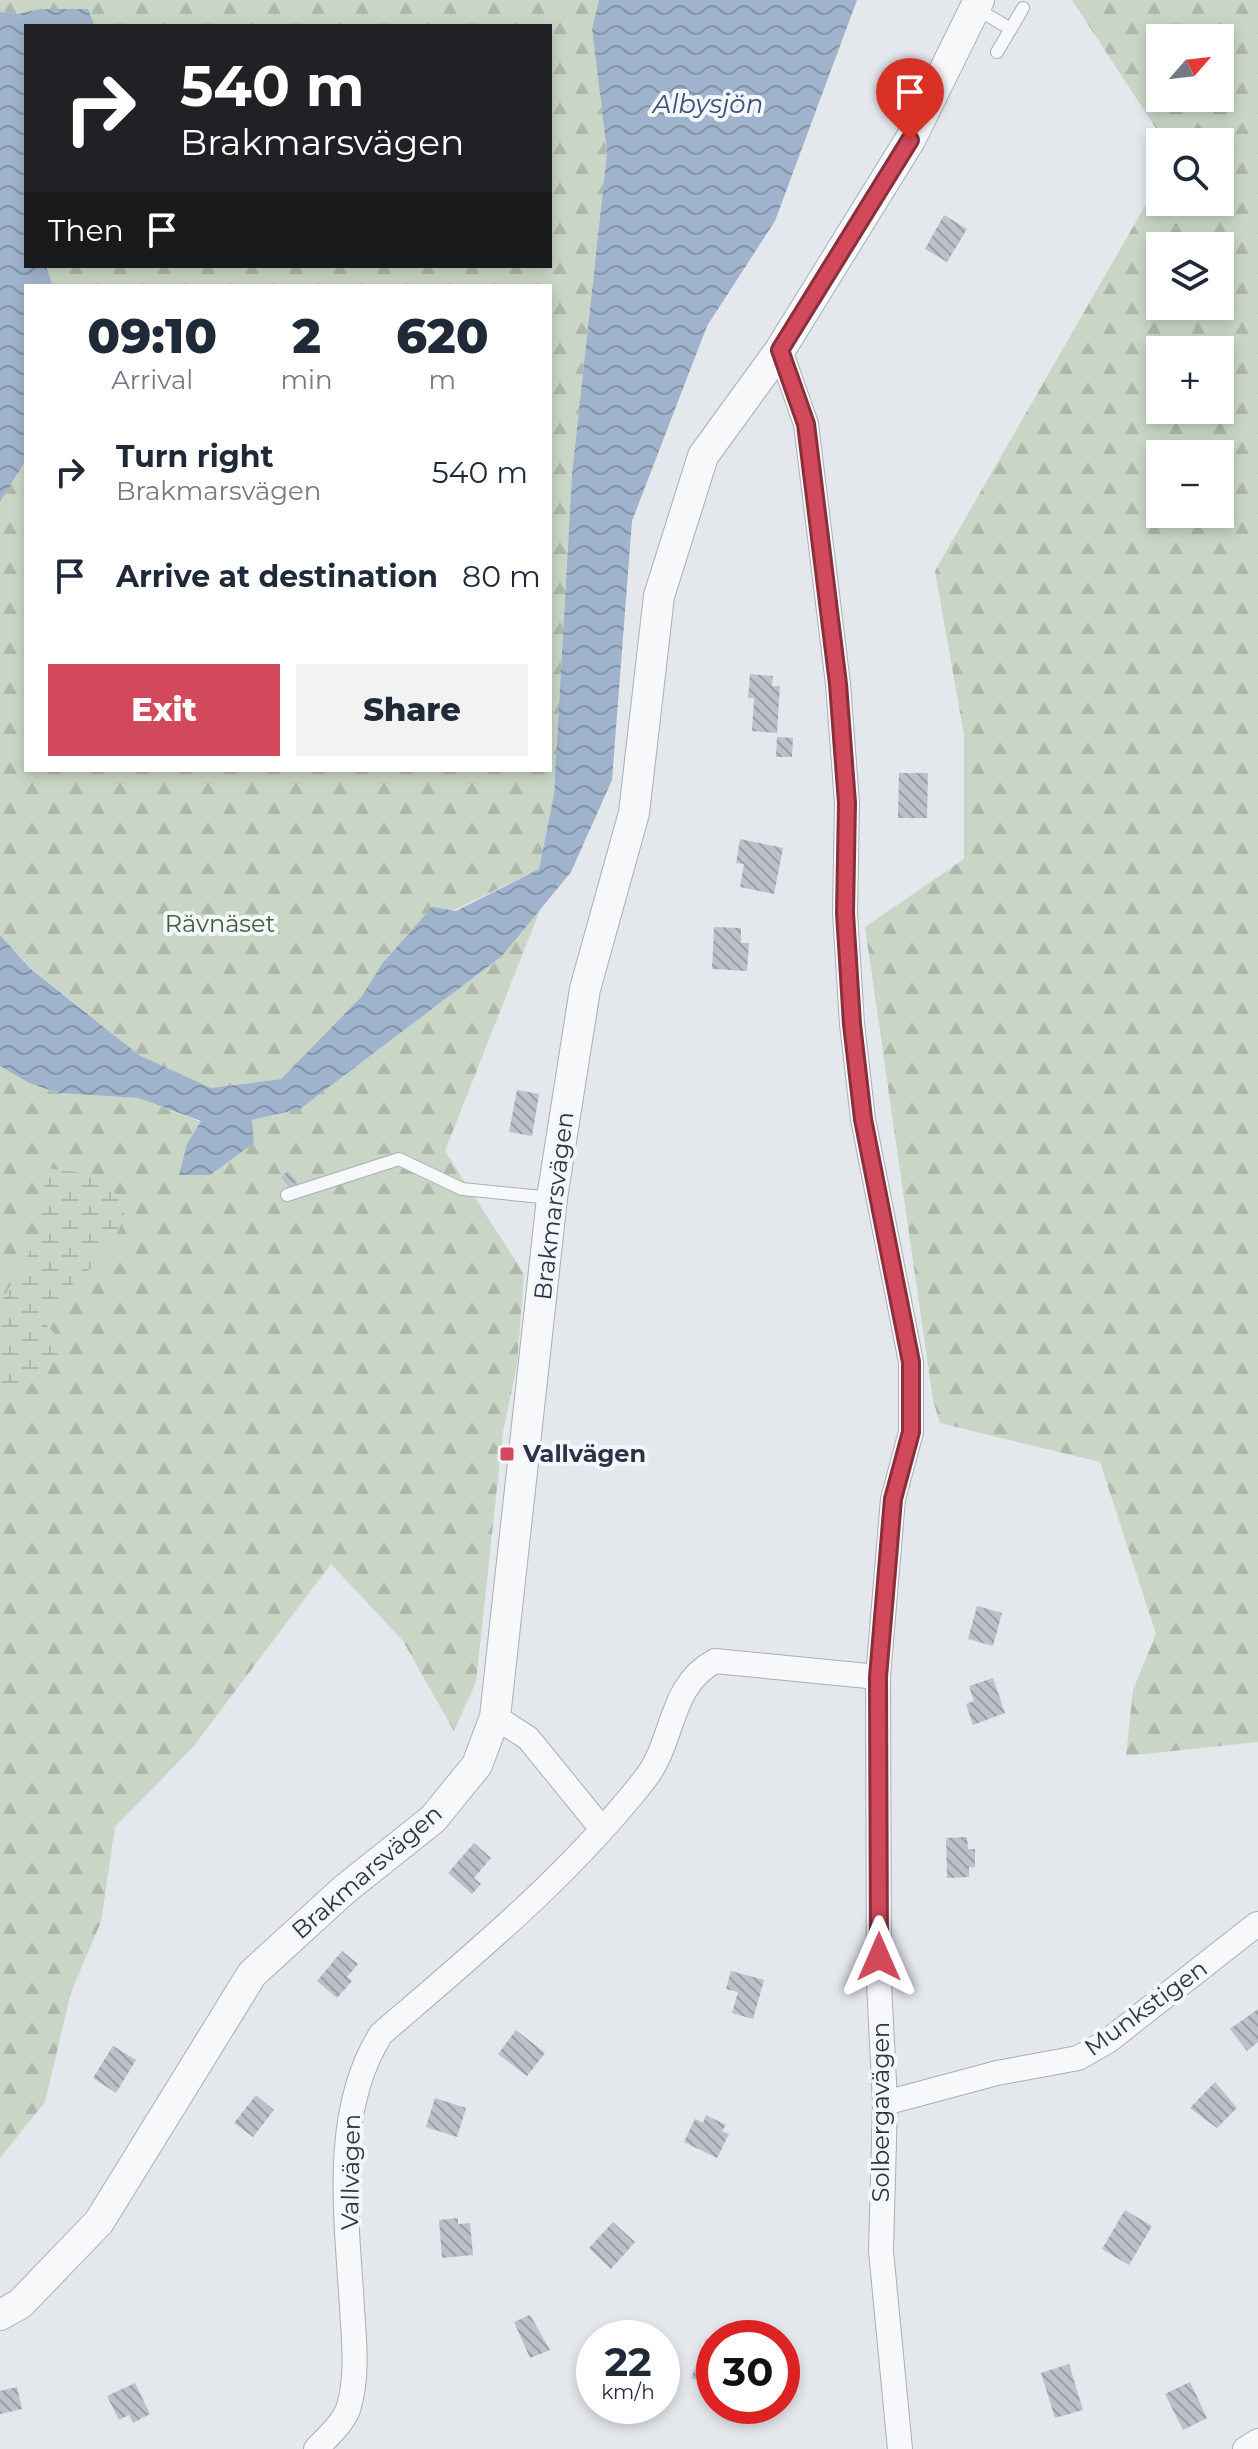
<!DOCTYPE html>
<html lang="en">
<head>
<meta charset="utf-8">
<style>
  :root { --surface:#fff; --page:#f2f2f3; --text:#1f2937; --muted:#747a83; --accent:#d1495b }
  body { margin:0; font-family:Montserrat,sans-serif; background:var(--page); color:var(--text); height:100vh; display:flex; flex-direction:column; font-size:30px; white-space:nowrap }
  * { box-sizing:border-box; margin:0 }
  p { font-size:26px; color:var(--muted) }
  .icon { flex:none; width:44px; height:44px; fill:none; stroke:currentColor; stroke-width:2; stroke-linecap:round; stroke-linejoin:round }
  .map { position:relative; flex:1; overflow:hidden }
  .details { position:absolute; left:24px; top:284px; width:528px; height:488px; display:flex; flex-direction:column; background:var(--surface); border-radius:0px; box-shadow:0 4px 12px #0003 }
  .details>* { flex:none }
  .top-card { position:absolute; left:24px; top:24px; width:528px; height:244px; border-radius:0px; box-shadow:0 4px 12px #0003; background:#202124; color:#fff; overflow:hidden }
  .needle { width:52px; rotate:62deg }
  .controls { position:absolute; left:1146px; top:24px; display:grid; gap:16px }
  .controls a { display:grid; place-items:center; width:88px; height:88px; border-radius:0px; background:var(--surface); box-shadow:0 4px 12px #0003; font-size:40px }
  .speed { position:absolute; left:576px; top:2320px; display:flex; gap:16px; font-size:40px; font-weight:700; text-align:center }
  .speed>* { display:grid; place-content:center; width:104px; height:104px; border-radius:50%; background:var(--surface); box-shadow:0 4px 12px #0003; line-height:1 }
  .speed small { font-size:20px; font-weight:400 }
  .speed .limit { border:12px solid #d22; background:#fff; color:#111 }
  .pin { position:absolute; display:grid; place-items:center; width:68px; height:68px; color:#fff; margin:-82px -34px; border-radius:50% 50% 50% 0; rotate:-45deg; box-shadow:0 0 8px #0007 }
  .pin .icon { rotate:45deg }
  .me { position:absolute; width:88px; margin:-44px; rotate:0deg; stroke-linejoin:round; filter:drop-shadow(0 0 6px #0008) }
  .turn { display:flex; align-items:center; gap:28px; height:168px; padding:0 24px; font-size:36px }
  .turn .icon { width:104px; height:104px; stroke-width:2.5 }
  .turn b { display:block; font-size:56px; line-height:68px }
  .then { display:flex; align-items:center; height:76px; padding:0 24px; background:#0003; gap:16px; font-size:30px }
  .eta { display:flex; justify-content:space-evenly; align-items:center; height:136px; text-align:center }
  .eta b { font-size:48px; font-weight:800; line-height:56px }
  .cta { display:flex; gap:16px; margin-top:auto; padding:16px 24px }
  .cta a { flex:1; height:92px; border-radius:0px; background:var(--accent); color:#fff; font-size:32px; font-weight:800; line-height:92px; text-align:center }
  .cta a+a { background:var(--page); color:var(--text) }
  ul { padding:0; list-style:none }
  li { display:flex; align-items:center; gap:24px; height:104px; padding:0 24px }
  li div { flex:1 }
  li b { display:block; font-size:30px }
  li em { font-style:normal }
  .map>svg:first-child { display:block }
</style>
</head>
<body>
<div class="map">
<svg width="1258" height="2449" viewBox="0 0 1258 2449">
  <defs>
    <pattern id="forest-firs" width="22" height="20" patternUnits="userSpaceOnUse" patternTransform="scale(2)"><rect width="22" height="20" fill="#c9d6c5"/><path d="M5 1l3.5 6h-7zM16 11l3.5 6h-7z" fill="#adb8ab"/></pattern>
    <pattern id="wetland-marsh" width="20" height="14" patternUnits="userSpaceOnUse" patternTransform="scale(2)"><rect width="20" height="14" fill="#c9d6c5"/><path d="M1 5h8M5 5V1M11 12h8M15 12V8" fill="none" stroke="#adb8ab"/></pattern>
    <pattern id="water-waves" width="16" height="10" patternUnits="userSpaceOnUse" patternTransform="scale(2)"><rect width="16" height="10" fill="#9fb4cc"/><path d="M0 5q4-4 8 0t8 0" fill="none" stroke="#8293a7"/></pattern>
    <pattern id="building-back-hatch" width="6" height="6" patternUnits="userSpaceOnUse" patternTransform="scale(2)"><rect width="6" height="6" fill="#bbc0ca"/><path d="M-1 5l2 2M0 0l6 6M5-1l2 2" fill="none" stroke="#989da6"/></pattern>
  </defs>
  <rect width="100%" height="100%" fill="#e4e7ec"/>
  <!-- forest -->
  <path fill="url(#forest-firs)" fill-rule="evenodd" d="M0,0H599L592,29L607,152L572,474L554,794L539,869L409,932L362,996L281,1079L211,1088L139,1055L30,967L0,935V502L26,460V770H550V286H53L46,266H550V26H95L87,9H39L18,14L0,12Z
    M1072,0H1258V1742L1126,1756L1133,1690L1156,1634L1100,1462L940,1423L933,1400L865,927L964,859V735L935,571L1160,180V202H1220V142H1165ZM1160,38H1220V98H1160ZM1160,246H1220V306H1160ZM1160,350H1220V410H1160ZM1160,454H1220V514H1160Z
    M542,905L445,1151L524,1274L517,1364L503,1432L476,1682L454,1731L403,1641L331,1564L193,1747L115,1827L101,1922L71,1992L45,2102L0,2158V1066L29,1083L58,1093L138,1098L201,1122L187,1144L252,1120L300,1109L502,956Z"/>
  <!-- wetland -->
  <path fill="url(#wetland-marsh)" d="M46,1168L105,1176L125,1211C111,1269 70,1274 42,1320L65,1345L45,1370L0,1398V1304L39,1235Z"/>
  <!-- water -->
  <path fill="url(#water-waves)" d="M599,0H857L775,221L707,326L632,521L612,780L571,872L502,956L300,1109L252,1120L254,1143L210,1175H179L187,1144L201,1121L138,1098L58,1093L29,1083L0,1066V935L30,968L139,1055L211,1088L281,1079L362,996L382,964L432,907L456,911L539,869L554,794L572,474L607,152L592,29Z
    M39,9H88L95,26H26V266H46L53,286H26V460L0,502V12L18,14Z"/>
  <!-- building -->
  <path fill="url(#building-back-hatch)" d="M944,215L967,229L947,262L925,249Z
    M750,674L773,676L772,686H780L777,733L752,731L754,698H748Z
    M777,737L793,738L792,757H776Z
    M899,773H928L927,818H898Z
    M740,839L783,848L774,894L740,887L744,864L736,863Z
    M714,927L741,928V943H749L747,971L712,969Z
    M517,1090L539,1094L532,1136L509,1132Z
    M288,1171L297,1181L290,1188L281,1177Z
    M977,1606L1002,1613L993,1646L968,1639Z
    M993,1678L1005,1713L973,1725L966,1704L974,1701L969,1686Z
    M967,1837L968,1849H975V1867H969V1877L947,1878L946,1838Z
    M474,1843L491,1858L474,1878L481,1884L472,1894L448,1873Z
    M342,1951L358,1964L347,1977L352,1981L337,1998L317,1981Z
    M731,1971L764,1980L753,2019L732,2013L738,1992L726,1989Z
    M1258,2009V2042L1247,2051L1230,2029Z
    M516,2030L545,2053L527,2076L498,2054Z
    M113,2046L136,2060L116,2093L93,2078Z
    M1215,2082L1237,2108L1217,2128L1190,2108Z
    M256,2095L274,2110L253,2137L234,2123Z
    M435,2098L466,2108L457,2137L426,2127Z
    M706,2115L726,2125L722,2131L729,2134L717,2158L684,2142L695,2119L703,2123Z
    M1125,2210L1152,2226L1129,2265L1102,2249Z
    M458,2218V2224L470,2223L473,2255L442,2258L439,2220Z
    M613,2222L635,2242L611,2269L589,2248Z
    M530,2315L550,2350L530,2358L514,2322Z
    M706,2339L714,2342V2387L691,2378Z
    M1069,2364L1083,2410L1055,2418L1041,2373Z
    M1190,2382L1207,2418L1183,2430L1165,2394Z
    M135,2383L150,2414L133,2423L129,2415L119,2420L107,2396Z
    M17,2387L22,2409L0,2414V2391Z"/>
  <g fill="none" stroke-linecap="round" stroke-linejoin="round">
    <!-- service casing -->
    <g stroke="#a9aeb7" stroke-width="14">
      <path id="service" d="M975,8L1011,29
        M997,52L1023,8
        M287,1195L399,1159L462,1189L552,1198"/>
    </g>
    <!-- minor casing -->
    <g stroke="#a9aeb7" stroke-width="26">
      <path id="minor" d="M780,350L806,424L838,684L847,803L845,913L852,1024L863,1119L911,1362V1432L893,1499L878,1677L879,1983L885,2103L881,2251L900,2449
        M495,1717L528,1738L602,1829
        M885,2103L997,2073L1078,2058L1108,2041L1257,1924
        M316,2449C327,2437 345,2422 349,2406C358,2375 354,2340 352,2308C347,2219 331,2113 381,2034C474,1954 569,1876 645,1779C675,1741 668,1686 715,1661L878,1677
        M1245,2449L1258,2441"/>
    </g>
    <!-- tertiary casing -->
    <g stroke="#a9aeb7" stroke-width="32">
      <path id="tertiary" d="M0,2315L20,2304L99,2222L252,1974L345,1889L433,1819L477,1765L495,1717L552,1198L585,989L634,813L659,596L703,456L780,350L910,140L979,0"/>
    </g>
    <!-- service -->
    <use href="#service" stroke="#f7f8fa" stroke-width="12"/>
    <!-- minor -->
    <use href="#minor" stroke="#f7f8fa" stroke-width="24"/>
    <!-- tertiary -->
    <use href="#tertiary" stroke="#f7f8fa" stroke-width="30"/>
  </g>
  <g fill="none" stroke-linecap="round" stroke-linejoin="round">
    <!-- route casing -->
    <g stroke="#882f3b" stroke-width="20">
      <path id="route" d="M879,1957L878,1677L893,1499L911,1432V1362L863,1119L852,1024L845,913L847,803L838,684L806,424L780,350L910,140"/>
    </g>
    <!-- route -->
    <use href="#route" stroke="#d1495b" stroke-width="14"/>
  </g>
  <!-- markers -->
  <rect fill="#d1495b" stroke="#f4f6f9" stroke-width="3" x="499" y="1446" width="16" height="16" rx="4"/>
  <g text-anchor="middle" stroke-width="8" stroke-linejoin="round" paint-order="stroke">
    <!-- park labels -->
    <g font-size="24" fill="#3f6138" stroke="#f4f6f9">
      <text x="220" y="932">Rävnäset</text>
    </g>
    <!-- street labels -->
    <g font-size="24" fill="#2b3445" stroke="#f4f6f9">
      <text transform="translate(554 1206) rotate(-83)" y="8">Brakmarsvägen</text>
      <text transform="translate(367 1872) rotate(-41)" y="8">Brakmarsvägen</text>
      <text transform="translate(1146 2008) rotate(-36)" y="8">Munkstigen</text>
      <text transform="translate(881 2112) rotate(-90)" y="8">Solbergavägen</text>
      <text transform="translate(351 2172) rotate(-89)" y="8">Vallvägen</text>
    </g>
    <!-- poi labels -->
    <g font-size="24" font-weight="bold" fill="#2b3445" stroke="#f4f6f9" text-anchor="start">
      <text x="523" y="1462">Vallvägen</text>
    </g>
    <!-- water labels -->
    <g font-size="26" font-style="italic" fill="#34527a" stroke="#f4f6f9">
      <text x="708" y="113">Albysjön</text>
    </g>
  </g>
</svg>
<div class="controls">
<a><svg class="needle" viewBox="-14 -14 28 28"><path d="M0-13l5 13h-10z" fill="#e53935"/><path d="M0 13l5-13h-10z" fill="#747a83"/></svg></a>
<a><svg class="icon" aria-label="search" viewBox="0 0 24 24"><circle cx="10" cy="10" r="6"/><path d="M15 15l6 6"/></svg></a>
<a><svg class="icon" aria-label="layers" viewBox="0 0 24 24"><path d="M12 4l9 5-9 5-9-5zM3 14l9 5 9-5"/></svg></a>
<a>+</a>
<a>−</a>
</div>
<div class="speed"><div>22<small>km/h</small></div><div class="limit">30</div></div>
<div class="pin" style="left:910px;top:140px;background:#d93025"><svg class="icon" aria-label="arrive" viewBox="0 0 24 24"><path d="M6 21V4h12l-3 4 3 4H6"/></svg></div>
<svg class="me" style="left:879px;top:1957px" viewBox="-20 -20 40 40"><path d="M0-17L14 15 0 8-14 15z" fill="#d1495b" stroke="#fff" stroke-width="4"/></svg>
<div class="top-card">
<div class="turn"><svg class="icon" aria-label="right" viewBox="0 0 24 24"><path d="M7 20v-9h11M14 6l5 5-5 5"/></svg><div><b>540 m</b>Brakmarsvägen</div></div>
<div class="then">Then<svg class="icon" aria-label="arrive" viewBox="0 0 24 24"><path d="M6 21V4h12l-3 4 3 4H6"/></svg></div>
</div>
<section class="details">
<div class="eta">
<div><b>09:10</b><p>Arrival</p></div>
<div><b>2</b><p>min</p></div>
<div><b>620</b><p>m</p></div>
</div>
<ul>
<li><svg class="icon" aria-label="right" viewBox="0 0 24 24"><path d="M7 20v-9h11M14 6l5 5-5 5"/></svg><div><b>Turn right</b><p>Brakmarsvägen</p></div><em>540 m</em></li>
<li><svg class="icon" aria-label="arrive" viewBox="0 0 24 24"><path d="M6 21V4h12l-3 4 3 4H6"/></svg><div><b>Arrive at destination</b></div><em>80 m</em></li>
</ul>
<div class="cta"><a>Exit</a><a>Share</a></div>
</section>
</div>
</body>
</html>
